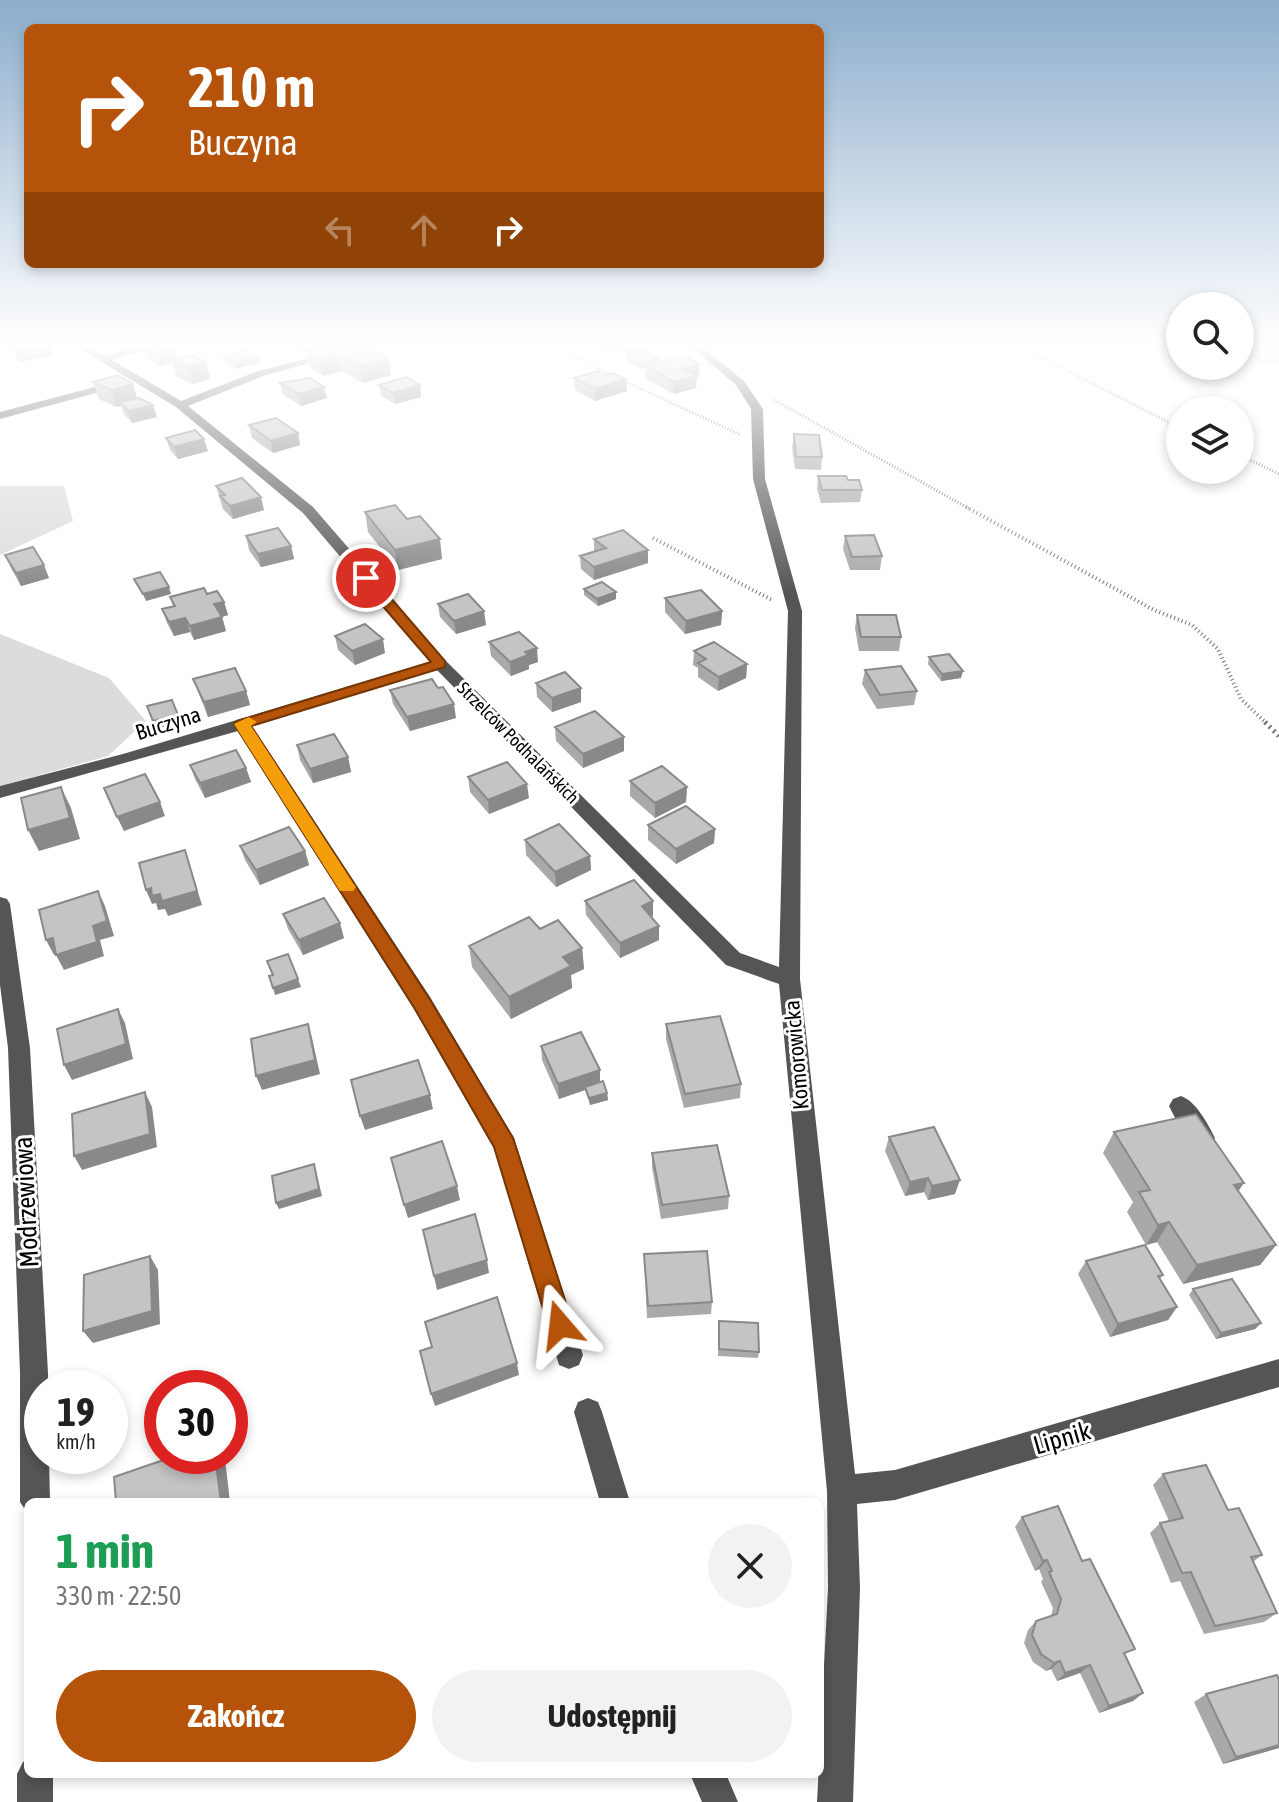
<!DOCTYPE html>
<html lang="pl">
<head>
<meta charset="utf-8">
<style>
  :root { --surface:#fff; --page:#f2f2f2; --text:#222; --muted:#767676; --accent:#b45309 }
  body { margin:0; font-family:"Asap Condensed",sans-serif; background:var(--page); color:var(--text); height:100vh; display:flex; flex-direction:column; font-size:30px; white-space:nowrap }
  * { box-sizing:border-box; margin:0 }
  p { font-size:26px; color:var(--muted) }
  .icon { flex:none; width:44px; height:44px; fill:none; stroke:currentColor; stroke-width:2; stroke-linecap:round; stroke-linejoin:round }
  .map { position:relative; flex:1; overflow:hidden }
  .drawer { position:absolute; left:24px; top:1498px; width:800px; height:280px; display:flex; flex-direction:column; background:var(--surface); border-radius:12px; box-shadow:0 4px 12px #0003 }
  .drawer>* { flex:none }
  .guide { position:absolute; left:24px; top:24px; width:800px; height:244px; border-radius:12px; box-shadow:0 4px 12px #0003; background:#b45309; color:#fff; overflow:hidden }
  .tools { position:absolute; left:1166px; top:292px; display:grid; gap:16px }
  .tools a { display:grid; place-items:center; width:88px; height:88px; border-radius:50%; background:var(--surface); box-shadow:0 4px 12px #0003; font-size:40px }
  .speed { position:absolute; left:24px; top:1370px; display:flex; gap:16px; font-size:40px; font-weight:700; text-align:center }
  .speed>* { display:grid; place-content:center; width:104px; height:104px; border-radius:50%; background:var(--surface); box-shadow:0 4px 12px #0003; line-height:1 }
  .speed small { font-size:20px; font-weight:400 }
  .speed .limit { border:12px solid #d22; background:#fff; color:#111 }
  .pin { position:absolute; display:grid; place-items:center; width:68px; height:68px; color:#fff; margin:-34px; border:4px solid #fff; border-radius:50%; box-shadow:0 2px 8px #0007 }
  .me { position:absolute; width:88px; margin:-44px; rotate:343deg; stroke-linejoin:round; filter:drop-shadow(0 0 6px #0008) }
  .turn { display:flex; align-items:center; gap:28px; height:168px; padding:0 32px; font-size:36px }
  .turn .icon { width:104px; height:104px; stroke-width:2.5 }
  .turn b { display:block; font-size:56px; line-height:68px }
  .lanes { display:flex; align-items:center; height:76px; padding:0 32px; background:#0003; justify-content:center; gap:40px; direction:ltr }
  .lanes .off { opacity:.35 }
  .round { display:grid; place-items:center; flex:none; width:84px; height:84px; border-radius:42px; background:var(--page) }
  .overview { display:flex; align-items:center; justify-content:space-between; height:136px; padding:0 32px }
  h1 { font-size:48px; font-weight:700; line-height:60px; color:#1e9e55 }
  .primary-button { display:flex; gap:16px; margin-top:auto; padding:16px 32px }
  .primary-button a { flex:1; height:92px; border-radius:48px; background:var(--accent); color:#fff; font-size:32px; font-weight:700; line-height:92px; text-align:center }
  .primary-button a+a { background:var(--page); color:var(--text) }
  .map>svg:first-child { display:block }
</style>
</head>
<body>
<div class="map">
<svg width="1279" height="1802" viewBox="0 0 1279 1802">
  <rect width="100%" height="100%" fill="#fff"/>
  <!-- green -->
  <path fill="#dcdcdc" d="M1240,341H1279V366L1240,356Z
    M0,486H64L73,521L0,555Z
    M0,634L109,678L146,721L108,756L0,786Z"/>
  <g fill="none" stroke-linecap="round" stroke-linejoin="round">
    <!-- path-far2 -->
    <path stroke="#777" stroke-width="3" stroke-dasharray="1 2" stroke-linecap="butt" d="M1009,341L1180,428
      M559,349L615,376
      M624,381L741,435
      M774,400L970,509
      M1240,455L1279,474"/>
    <!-- path-far1 -->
    <path stroke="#777" stroke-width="4" stroke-dasharray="1 3" stroke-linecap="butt" d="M966,507L1154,610L1192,625L1218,649L1241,699L1267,724
      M653,538L772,600"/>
    <!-- path -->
    <path stroke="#777" stroke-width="5" stroke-dasharray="2 4" stroke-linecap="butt" d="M1265,722L1279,736"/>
    <!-- minor -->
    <path fill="#555" fill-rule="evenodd" d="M67,341H79L104,356L160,341H175L112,360L181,401L258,371L376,341H392L266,375L188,406L313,507L446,661L740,953L779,967L788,611L753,479L751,409L736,385L684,341H695L744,381L763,409L765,479L802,611L800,979L855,1474L895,1470L1279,1359V1387L895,1500L857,1504L860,1588L853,1802H817L828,1588L827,1491L779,984L726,965L437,670L252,726L430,997L514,1138L583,1355L579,1365L569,1369L559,1365L494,1147L414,1009L238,731L0,798V786L123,754L430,662L303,513L176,407Z
      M121,380L127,383L125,385L0,419V412Z
      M0,897L7,899L10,904L30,1048L48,1373V1388H42V1456H49L50,1502H28V1514L20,1502V1373L8,1048L0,985Z
      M1181,1096C1196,1101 1208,1124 1215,1138L1212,1145C1191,1152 1177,1122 1169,1106L1173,1099Z
      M588,1398L598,1402L602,1412L630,1502H600L574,1412L578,1402Z
      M28,1759V1774H53V1802H17V1774L23,1762Z
      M690,1774H726L738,1802H702Z"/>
  </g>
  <!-- wall -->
  <path fill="#a9a9a9" d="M124,341H151L134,346Z
    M293,341L324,346L391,375L363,383L342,371L323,376L309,367L306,352H303L294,346Z
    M594,341H662V345L628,354L618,349L608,352L594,345Z
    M9,344L54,355L20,362L14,355Z
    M143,349H174L176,359L210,379L193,384L176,377L172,362L161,366L147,360Z
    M258,356L260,362L236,369L225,362L223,357Z
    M627,356L660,358V363L699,376H697L696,388L674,394L645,378V368L641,369L627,362Z
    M605,375L627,391L595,401L575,390L574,378Z
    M93,382L137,398L157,417L132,423L124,414L121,406L116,407L99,399Z
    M280,383L324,387L327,398L301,406L282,394Z
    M379,385H420L421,397L395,404L381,396Z
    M249,425L298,433L300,445L273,453L252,438Z
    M794,434L822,457L821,470L795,469L792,447Z
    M166,438L208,451L178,459L170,450Z
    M818,476L848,480L862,490L860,502L821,503L817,489Z
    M216,486L264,510L233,519L223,509Z
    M365,512L442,559L398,570L368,532Z
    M246,536L291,546L294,559L261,567L249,550Z
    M845,536L882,556L880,570H850L843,549Z
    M594,539L648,550V563L594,580L581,569L580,556L594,551Z
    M5,555L49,578L21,586L11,568Z
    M584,589L616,592V599L598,606L584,595Z
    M207,594L224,602L228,615L222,617L226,631L194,640L190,632L174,636L167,623L162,609L173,606L170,597Z
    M665,598L722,611L721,625L685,634L665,612Z
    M438,604L486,625L456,634L440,617Z
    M857,615L901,637L899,651H859L855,628Z
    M335,636L385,653L355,665L338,650Z
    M489,642L538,662L529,665V669L511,676L491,656Z
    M694,651L747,664L746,678L718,691L698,677V668L693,665Z
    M929,657L961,678L941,681L928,664Z
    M865,670L917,691L914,705L877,709L862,684Z
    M193,679L246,691L250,705L208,717Z
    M536,683L581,702L552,712L537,697Z
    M390,690L456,718L410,731L393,704Z
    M555,727L624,737V751L583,768L556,741Z
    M297,745L348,757L351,772L313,783L300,760Z
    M190,765L246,768L251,782L205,798L195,779Z
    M468,777L529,798L489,814L470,792Z
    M630,781L687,787L686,802L655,818L630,796Z
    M648,825L715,829L714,843L676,864L648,840Z
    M525,840L590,856L591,870L556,887L526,855Z
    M240,846L305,851L309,865L260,885L245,860Z
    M585,901H653V916L651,917L659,940L620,958L586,915Z
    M283,914L344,938L303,955L288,929Z
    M540,929L582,948L584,969L571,975L572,988L511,1019L472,967L469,946Z
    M666,1024L741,1084L740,1098L684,1108L666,1039Z
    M541,1046L600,1082L607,1093L608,1100L590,1105L585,1090L559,1099L542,1060Z
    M1114,1132L1238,1191L1276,1245L1260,1265L1183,1284L1157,1242L1146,1245L1127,1212L1133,1202L1103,1153Z
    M889,1137L955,1194L928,1200L924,1192L905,1196L885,1151Z
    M652,1153L729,1196L728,1209L661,1219L652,1167Z
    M644,1254L712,1302L711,1314L647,1318Z
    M1086,1261L1163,1275L1160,1279L1177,1307L1168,1320L1110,1337L1078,1274Z
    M1193,1289L1261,1323L1255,1329L1216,1339L1189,1295Z
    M719,1321L759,1352L758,1358L718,1356Z
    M1163,1474L1228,1510L1262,1555L1253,1562L1277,1613L1264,1622L1204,1634L1180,1581L1171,1583L1150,1533L1160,1523L1169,1521L1153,1485Z
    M1022,1517L1082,1561L1143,1693L1133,1701L1099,1713L1080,1673L1057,1681L1051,1669L1046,1671L1033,1662L1024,1643L1028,1630L1036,1621L1051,1616L1053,1608L1041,1582L1043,1579L1039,1569L1035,1571L1015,1527Z
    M1206,1694L1279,1748L1223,1764L1194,1702Z"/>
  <!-- shaded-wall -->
  <path fill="#898989" d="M0,341H15L0,344Z
    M132,341H151L134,346Z
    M608,341H617L618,349L608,352Z
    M637,341H662V345L628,354V343Z
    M323,342L324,347L305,350L306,352H303L302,347Z
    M50,343L54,355L20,362L15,351Z
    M174,349L177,361L172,360V362L161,366L158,354Z
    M339,354L342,371L323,376L320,359Z
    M258,356L260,362L236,369L235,363Z
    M389,358L391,375L363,383L360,366Z
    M660,358V364L645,366V368L641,369V363Z
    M206,362L210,379L193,384L188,367Z
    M699,364V376L682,380V369Z
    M697,376L696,388L674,394V382Z
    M626,379L627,391L595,401V389Z
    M133,384L138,402H120L121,406L116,407L111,390Z
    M420,385L421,397L395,404L393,393Z
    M324,387L327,398L301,406L299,394Z
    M153,405L157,417L132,423L128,411Z
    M298,433L300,445L273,453L271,441Z
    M204,439L208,451L178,459L174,447Z
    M261,497L264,510L233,519L230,506Z
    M440,539L442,559L398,570L395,550Z
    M291,546L294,559L261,567L258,554Z
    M648,550V563L594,580V567Z
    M44,565L49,578L21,586L16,573Z
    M169,587L171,594L146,601L143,594Z
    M616,592V599L598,606L597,599Z
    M224,602L228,615L218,618L214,604Z
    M484,611L486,625L456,634L454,621Z
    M722,611L721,625L685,634L686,621Z
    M222,617L226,631L194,640L190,626Z
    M185,618L190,632L174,636L169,622Z
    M383,639L385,653L355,665L352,651Z
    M537,648L538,662L529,665V669L511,676L510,662L525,652Z
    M747,664L746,678L718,691L719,677Z
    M963,671L961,678L941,681L942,674Z
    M581,688V702L552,712V698Z
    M246,691L250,705L208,717L204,702Z
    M454,704L456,718L410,731L407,717Z
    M178,715L181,722L156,729L153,721Z
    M624,737V751L583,768V754Z
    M348,757L351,772L313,783L310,769Z
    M246,768L251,782L205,798L200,783Z
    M527,784L529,798L489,814L488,800Z
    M61,787L71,808L80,839L39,851L28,830Z
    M687,787L686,802L655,818V803Z
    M160,802L165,816L124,831L117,817Z
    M715,829L714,843L676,864V849Z
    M185,850L202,905L168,916L165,909L158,910L156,903L152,904L146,890L151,888Z
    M305,851L309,865L260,885L256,870Z
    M590,856L591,870L556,887L555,872Z
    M98,891L105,906L114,936L100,940L104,956L64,970L56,955L93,926Z
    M653,901V916L642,921V906Z
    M340,923L344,938L303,955L299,940Z
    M659,926V940L620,958V943Z
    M53,938L60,953L54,955L46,940Z
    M582,948L584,969L571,975L572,988L511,1019L509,997L563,957Z
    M298,979L301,987L275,995L273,988Z
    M118,1009L125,1023L133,1059L72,1080L64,1065Z
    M308,1024L312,1038L320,1074L262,1090L256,1076Z
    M600,1070V1085L585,1087V1090L559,1099L558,1084Z
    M145,1092L152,1107L157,1147L82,1170L74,1156Z
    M607,1093L608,1100L590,1105L589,1098Z
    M430,1095L433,1109L365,1130L360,1116Z
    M314,1164L322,1196L279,1209L276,1203Z
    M928,1178L924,1192L905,1196L910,1182Z
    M960,1180L955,1194L928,1200L932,1186Z
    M1244,1183L1230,1203L1234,1185Z
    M457,1186L460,1200L408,1218L404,1205Z
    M1169,1222L1157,1242L1146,1245L1158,1225Z
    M1276,1245L1260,1265L1183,1284L1197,1265Z
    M150,1256L158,1270L160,1324L93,1343L83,1331Z
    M487,1260L489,1273L437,1290L434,1276Z
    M1177,1307L1168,1320L1110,1337L1118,1324Z
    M1261,1323L1255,1329L1216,1339L1221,1333Z
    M517,1363L519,1375L435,1406L431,1394Z
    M215,1456H223L225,1459L230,1502H221Z
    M1047,1560L1039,1569L1035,1571L1043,1561Z
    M1060,1661L1051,1669L1046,1671L1054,1663Z
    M1090,1665L1080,1673L1057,1681L1065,1673Z
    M1143,1693L1133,1701L1099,1713L1109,1706Z
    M1279,1745V1748L1223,1764L1236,1757Z"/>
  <!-- building -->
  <path fill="#c4c4c4" stroke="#898989" stroke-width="2" d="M26,341H47L50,343L15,351L9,344Z
    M293,341H321L323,342L302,347Z
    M348,341H357L389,358L360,366L339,354L320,359L305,350Z
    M163,343L174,349L158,354L143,349Z
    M247,350L258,356L235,363L223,357Z
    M646,351L660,358L641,363L627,356Z
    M192,355L206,362L188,367L172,360Z
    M684,356L699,364L682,369L697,376L674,382L645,366Z
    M598,371L605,375L613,373L626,379L595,389L574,378Z
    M118,375L133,384L111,390L93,382Z
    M406,377L420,385L393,393L379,385Z
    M310,378L324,387L299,394L280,383Z
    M139,398L153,405L128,411L120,402Z
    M276,418L298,433L271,441L249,425Z
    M195,430L204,439L174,447L166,438Z
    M794,434L819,435L822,457H796Z
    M818,476H846L848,480H859L862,490H822Z
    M242,478L261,497L230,506L220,496L225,495L216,486Z
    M395,505L407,519L420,516L440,539L395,550L365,512Z
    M278,528L291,546L258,554L246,536Z
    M623,530L648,550L594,567L580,556L606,548L594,539Z
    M874,535L882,556L852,557L845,536Z
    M33,547L44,565L16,573L5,555Z
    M160,572L169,587L143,594L134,579Z
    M602,582L616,592L597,599L584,589Z
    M204,588L207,594L217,591L224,602L214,604L222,617L190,626L185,618L169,622L162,609L175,606L170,597Z
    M701,590L722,611L686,621L665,598Z
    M468,594L484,611L454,621L438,604Z
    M857,615H896L901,637H861Z
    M365,624L383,639L352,651L335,636Z
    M519,632L537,648L525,652L528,655L510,662L489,642Z
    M714,642L747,664L719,677L698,663L706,659L694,651Z
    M949,654L963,671L942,674L929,657Z
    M901,666L917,691L880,695L865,670Z
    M235,668L246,691L204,702L193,679Z
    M565,672L581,688L552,698L536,683Z
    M432,679L438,688L443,687L454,704L407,717L390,690Z
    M172,700L178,715L153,721L147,706Z
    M595,711L624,737L583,754L555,727Z
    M334,734L348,757L310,769L297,745Z
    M236,750L246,768L200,783L190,765Z
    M507,762L527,784L488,800L468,777Z
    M662,766L687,787L655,803L630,781Z
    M145,774L160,802L117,817L104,788Z
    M61,787L70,818L28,830L21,798Z
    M686,806L715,829L676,849L648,825Z
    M559,824L590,856L555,872L525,840Z
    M289,827L305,851L256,870L240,846Z
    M185,850L197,891L162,901L160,894L152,896L151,888L146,890L139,863Z
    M634,880L653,901L642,906L659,926L620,943L585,901Z
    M98,891L107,921L93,926L97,942L56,955L53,938L46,940L39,910Z
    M324,898L340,923L299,940L283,914Z
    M529,917L540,929L558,920L582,948L563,957L571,966L509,997L469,946Z
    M288,954L298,979L273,988L269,976L273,975L267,961Z
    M118,1009L126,1044L64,1065L57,1029Z
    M720,1016L741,1084L685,1094L666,1024Z
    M308,1024L315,1060L256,1076L251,1039Z
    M581,1032L600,1070L558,1084L541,1046Z
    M418,1060L430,1095L360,1116L351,1080Z
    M603,1081L607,1093L589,1098L585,1087Z
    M145,1092L150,1134L74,1156L72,1114Z
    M1196,1114L1244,1183L1234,1185L1276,1245L1197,1265L1169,1222L1158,1225L1139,1192L1150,1190L1114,1132Z
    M934,1127L960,1180L932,1186L928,1178L910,1182L889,1137Z
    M442,1141L457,1186L404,1205L391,1158Z
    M717,1145L729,1196L662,1205L652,1153Z
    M314,1164L319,1189L276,1203L272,1176Z
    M475,1214L487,1260L434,1276L423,1230Z
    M1145,1245L1163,1275L1158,1276L1177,1307L1118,1324L1086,1261Z
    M707,1251L712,1302L648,1306L644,1254Z
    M150,1256L152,1311L83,1331L84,1275Z
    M1232,1279L1261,1323L1221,1333L1193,1289Z
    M497,1297L517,1363L431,1394L420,1351L432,1347L425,1322Z
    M719,1321L758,1323L759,1352L719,1349Z
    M175,1456H215L221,1502H116L114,1477Z
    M1206,1465L1228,1510L1239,1508L1262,1555L1251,1557L1277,1613L1215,1626L1191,1572L1182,1573L1160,1523L1183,1518L1163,1474Z
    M1058,1506L1082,1561L1090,1559L1135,1649L1124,1653L1143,1693L1109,1706L1090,1665L1065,1673L1060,1661L1054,1663L1041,1654L1032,1635L1036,1621L1057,1614L1061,1599L1049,1572L1052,1571L1047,1560L1043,1561L1022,1517Z
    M1277,1675L1279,1680V1745L1236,1757L1206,1694Z"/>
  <!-- sky -->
  <linearGradient id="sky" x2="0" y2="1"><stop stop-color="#8cadcc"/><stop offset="0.58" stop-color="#fff"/><stop offset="1" stop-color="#fff" stop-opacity="0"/></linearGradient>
  <rect width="1279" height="593" fill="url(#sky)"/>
  <!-- route -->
  <path fill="#b45309" stroke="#753606" stroke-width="2" d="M366,574L371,575L445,661V667L251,726L429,998L513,1138L573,1325L569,1333L560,1337L551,1333L548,1325L494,1147L415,1009L234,724L237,721L431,662L361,581L359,578Z"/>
  <!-- slow -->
  <path fill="#f59e0b" d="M249,717L257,722L251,726L353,883L356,887L353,891H340L234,724Z"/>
  <g text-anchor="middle" stroke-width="6" stroke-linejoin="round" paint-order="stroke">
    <!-- far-street labels -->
    <g font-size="18" fill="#000" stroke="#fff">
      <text transform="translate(518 743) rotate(45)" y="6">Strzelców Podhalańskich</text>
    </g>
    <!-- street labels -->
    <g font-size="22" fill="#000" stroke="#fff">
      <text transform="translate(168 723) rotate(-17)" y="8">Buczyna</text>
      <text transform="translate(796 1055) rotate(-95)" y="8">Komorowicka</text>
    </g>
    <!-- near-street labels -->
    <g font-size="26" fill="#000" stroke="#fff">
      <text transform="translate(26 1202) rotate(-93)" y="9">Modrzewiowa</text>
      <text transform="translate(1062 1438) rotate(-16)" y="9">Lipnik</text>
    </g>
  </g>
</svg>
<div class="tools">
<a><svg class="icon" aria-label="search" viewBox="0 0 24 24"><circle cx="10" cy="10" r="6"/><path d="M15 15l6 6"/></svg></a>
<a><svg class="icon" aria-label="layers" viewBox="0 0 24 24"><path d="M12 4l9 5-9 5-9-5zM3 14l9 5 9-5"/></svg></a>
</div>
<div class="speed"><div>19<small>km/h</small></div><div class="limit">30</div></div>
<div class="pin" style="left:366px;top:578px;background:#d93025"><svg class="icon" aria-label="arrive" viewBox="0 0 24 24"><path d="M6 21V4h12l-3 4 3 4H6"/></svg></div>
<svg class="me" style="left:560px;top:1325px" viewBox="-20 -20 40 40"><path d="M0-17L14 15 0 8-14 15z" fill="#b45309" stroke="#fff" stroke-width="4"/></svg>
<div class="guide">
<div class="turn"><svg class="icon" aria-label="right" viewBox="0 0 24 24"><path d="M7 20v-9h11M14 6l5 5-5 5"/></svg><div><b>210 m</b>Buczyna</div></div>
<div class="lanes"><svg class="icon off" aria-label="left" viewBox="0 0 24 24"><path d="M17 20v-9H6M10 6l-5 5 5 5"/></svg><svg class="icon off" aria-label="ahead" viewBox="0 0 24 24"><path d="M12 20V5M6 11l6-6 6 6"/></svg><svg class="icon" aria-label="right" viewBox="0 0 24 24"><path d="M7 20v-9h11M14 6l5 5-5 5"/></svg></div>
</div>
<section class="drawer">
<div class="overview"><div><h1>1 min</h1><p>330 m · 22:50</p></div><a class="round"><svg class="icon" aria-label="close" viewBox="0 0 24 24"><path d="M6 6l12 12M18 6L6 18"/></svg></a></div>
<div class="primary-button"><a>Zakończ</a><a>Udostępnij</a></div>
</section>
</div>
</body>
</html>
